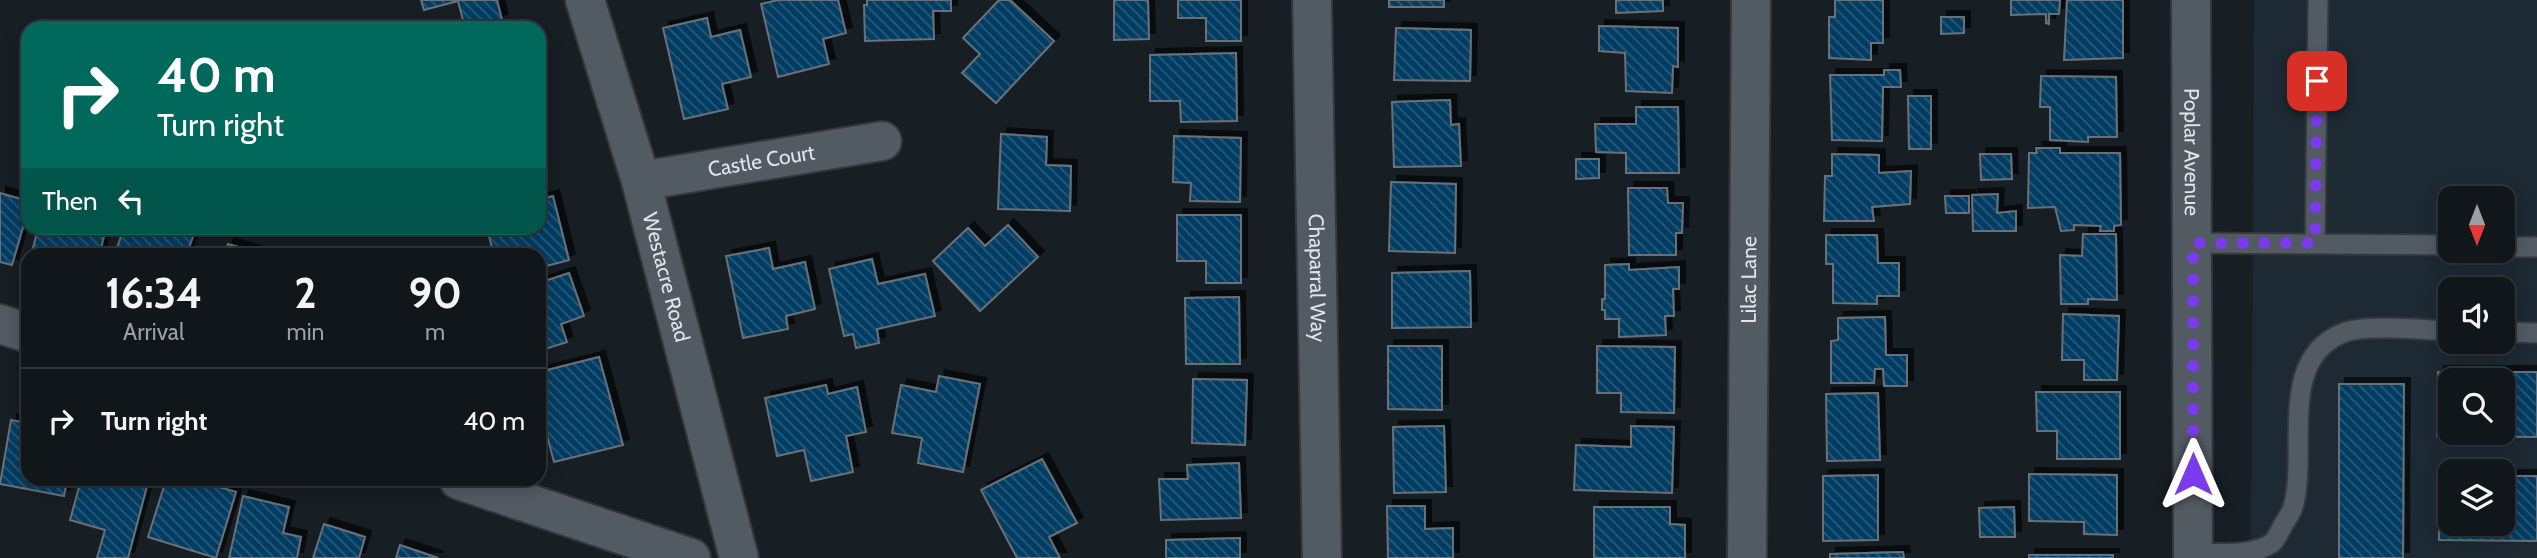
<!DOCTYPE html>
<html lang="en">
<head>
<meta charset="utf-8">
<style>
  :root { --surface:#11161b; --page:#1e2328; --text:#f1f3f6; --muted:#9c9fa3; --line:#30353a }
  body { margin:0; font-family:Cabin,sans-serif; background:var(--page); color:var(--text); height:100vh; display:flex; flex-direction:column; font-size:26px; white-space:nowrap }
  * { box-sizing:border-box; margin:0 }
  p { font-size:23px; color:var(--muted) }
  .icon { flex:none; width:38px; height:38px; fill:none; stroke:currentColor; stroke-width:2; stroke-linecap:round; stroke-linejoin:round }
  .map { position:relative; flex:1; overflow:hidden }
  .drawer { position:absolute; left:21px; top:248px; width:525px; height:238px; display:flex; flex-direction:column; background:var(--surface); border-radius:21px; box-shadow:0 4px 18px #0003,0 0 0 2px var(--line) }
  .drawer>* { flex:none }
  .guide { position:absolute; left:21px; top:21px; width:525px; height:214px; border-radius:21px; box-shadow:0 4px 18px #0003,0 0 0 2px var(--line); background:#00695c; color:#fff; overflow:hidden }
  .needle { width:46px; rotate:180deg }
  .buttons { position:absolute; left:2438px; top:186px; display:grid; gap:14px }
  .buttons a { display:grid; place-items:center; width:77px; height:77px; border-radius:14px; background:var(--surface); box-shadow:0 4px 18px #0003,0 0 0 2px var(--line); font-size:35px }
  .pin { position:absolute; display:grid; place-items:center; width:60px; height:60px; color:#fff; margin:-30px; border-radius:14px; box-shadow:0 4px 10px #0006 }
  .me { position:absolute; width:77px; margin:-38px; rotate:0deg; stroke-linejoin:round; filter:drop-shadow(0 0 5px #0008) }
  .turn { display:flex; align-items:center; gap:24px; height:147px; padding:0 21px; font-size:32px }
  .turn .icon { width:91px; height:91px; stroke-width:2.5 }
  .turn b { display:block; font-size:49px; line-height:60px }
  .then { display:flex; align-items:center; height:66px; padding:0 21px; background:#0003; gap:14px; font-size:26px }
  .eta { display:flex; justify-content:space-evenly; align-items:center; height:119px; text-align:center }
  .eta b { font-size:42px; font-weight:700; line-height:49px }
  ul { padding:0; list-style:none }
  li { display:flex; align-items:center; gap:21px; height:105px; padding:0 21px; border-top:2px solid var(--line) }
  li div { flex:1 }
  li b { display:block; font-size:26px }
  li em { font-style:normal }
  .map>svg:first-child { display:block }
</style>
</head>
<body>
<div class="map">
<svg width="2537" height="558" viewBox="0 0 2537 558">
  <defs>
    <pattern id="building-back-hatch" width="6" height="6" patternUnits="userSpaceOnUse" patternTransform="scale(1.75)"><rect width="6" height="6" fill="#053d64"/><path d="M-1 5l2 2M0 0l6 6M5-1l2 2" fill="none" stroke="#29597a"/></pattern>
    <filter id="shadow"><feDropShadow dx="6" dy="-6" stdDeviation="0" flood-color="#0009"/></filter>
  </defs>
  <rect width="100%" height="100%" fill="#171e24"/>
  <!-- built -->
  <path fill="#1d2933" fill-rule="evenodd" d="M2254,0H2537V558H2251ZM2450,198H2502V250H2450ZM2450,289H2502V341H2450ZM2450,380H2502V432H2450ZM2450,471H2502V523H2450Z"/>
  <!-- building -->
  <path fill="url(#building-back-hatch)" stroke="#697178" stroke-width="2" fill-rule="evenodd" filter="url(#shadow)" d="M421,0H497L502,20L465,28L458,1L424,10Z
    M778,0H838L846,33L823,39L829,64L778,77L761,4Z
    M867,0H951V11H933L934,39L865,41L864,5H867Z
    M999,0H1010L1054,41L996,103L962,73L980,54L963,38Z
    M1114,0H1148L1149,39L1114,40Z
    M1178,0H1241V41H1206V18H1178Z
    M1389,0H1444V7H1389Z
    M1616,0H1663V11L1616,13Z
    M1835,0H1883V43H1871V60L1829,58V17H1835Z
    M2011,0H2060L2059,14H2049V24L2046,23V14L2011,15Z
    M2067,0H2123V58L2064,60Z
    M1941,17H1964V33L1941,34Z
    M707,18L711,37L740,30L751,77L722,84L728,109L684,119L663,28Z
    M1599,26L1678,28V67L1673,66L1672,93L1626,91L1625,53L1599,51Z
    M1396,28L1471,30L1470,81L1394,80Z
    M1236,53L1237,121L1181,122L1180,101H1150V55Z
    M1884,70H1900L1901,87H1883L1882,141L1832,140L1830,75H1884Z
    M2041,76L2116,77L2117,137H2088V142L2050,140V107H2040Z
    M1908,96H1931V149H1909Z
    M1450,100L1451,125L1459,124L1461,166L1394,167L1392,102Z
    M1636,107H1678L1679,173H1626V153L1596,152L1595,124H1636Z
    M1001,134L1047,137L1046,165L1071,166L1070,211L998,209Z
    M1174,136L1241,138L1240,202L1190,201L1191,183L1173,182Z
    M2036,148H2060V153H2120L2121,225L2114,226V231H2100L2101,226L2074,225V230L2061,231L2055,207L2028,208L2029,153H2037Z
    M1832,154L1879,155V173L1911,171L1910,204L1872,207L1874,221H1824L1825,176H1832Z
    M1980,154H2011L2012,179L1981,180Z
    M1576,159H1599V178L1576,179Z
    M1391,182L1456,184L1455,253L1389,251Z
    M1628,188H1667L1668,203H1683L1682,233H1676V255H1629Z
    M0,193L28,201V210L12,265L0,262Z
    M1998,194L1997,213L2016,211V231H1973L1972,195Z
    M553,196L569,260L539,268V256H530L528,249L504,256H494L487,228H539V200Z
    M1945,196H1969V213H1946Z
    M1177,215H1241V283H1206V261H1177Z
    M1008,225L1038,257L980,311L933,261L968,228L985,246Z
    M38,228H106L99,256H31Z
    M124,228L144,232L145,228H196L186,256H114Z
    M2083,234H2116L2117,300L2088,299V304H2061L2060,255L2082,256Z
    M1826,235H1877L1878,263H1899V296H1877V304L1833,303V264H1826Z
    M228,244L268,256H224Z
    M769,248L773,269L805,262L815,309L786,316L788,329L743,338L726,256Z
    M872,259L878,284L925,274L935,316L877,329L879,343L856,348L853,334L844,336L829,269Z
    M1629,264V270L1679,267V289H1673L1674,316H1665L1666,335L1619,337V319H1605V310H1602V299H1605V265Z
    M1470,271L1471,327L1392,328V273Z
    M569,273L584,316L561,324L567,342L539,351V283Z
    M1239,297L1240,364H1186L1185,298Z
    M2063,314L2119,316L2117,380H2084V360H2062Z
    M1885,317L1886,355H1907V386H1884L1883,369H1875L1874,383H1831V341L1838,340V318Z
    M1388,346H1442V410L1388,409Z
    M1597,346L1675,347L1674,413L1621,412V393H1597Z
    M599,357L623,445L554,462L539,405V372Z
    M2438,372H2537V437L2437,436ZM2450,380H2502V432H2450Z
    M939,376L980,384L963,472L918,463L922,438L892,433L901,385L936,392Z
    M1193,379L1247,380L1245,445L1192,443Z
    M2339,384H2404L2403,558H2339Z
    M826,385L828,394L857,387L866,432L846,436L853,472L811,481L804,450L777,456L765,398Z
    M2036,392H2120V459H2057V431H2037Z
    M1878,393L1880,460L1827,461L1826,394Z
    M11,420L28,423V480H67L64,496L0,484Z
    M1444,426L1446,492L1394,493L1393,427Z
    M1631,426L1674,427L1672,493L1574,490L1576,445L1631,447Z
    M1042,459L1077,523L1049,537L1060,558H1017L981,490Z
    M1239,463L1241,518L1161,520L1159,479H1188L1187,465Z
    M2029,474L2117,475V535L2084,534V522L2029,521Z
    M1878,475V540L1823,541V476Z
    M2439,476H2450V523H2502V476H2537V541L2439,540Z
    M81,480H131L147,486L128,558H97L105,530L70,520Z
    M166,480H195L236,492L216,558L148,537Z
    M243,496L289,507L283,533L301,537L297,558H229Z
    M1387,506H1425V529L1453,528V558H1388Z
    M1594,507H1670V524L1685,525V558H1594Z
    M2014,507L2015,537H1980L1979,508Z
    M324,524L365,537L359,558H313Z
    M1240,538V558H1166V540Z
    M400,545L438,558H396Z
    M1903,552L1904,558H1830V554Z
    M2029,555H2113V558H2029Z"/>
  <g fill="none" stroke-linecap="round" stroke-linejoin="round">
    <!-- lane casing -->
    <g stroke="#34383d" stroke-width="23">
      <path id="lane" d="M2193,243L2450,245
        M2315,243L2318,0
        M2502,247H2537
        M2502,332L2537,333
        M2193,553C2216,553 2252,557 2272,543C2276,540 2280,531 2283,525C2287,519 2291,513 2293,507C2309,452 2276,360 2343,333C2366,324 2424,330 2450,331"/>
    </g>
    <!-- street casing -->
    <g stroke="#34383d" stroke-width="42">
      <g id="street">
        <path id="s1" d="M585,0L641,181L739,558"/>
        <path id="s2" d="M1312,0L1322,558"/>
        <path id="s3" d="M2191,0L2193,558"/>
        <path id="s4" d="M641,181L882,141"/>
        <path d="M0,324L28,333"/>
        <path d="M459,480L691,558"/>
        <path id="s5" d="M1747,558L1751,0"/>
      </g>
    </g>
    <!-- lane -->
    <use href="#lane" stroke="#525a62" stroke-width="19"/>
    <!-- street -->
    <use href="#street" stroke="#525a62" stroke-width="38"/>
  </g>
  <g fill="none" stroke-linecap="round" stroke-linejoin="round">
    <!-- route -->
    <path stroke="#7c3aed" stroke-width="12" stroke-dasharray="0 21.6" d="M2193,474V243H2315L2317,81"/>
  </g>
  <g text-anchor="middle" stroke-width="7" stroke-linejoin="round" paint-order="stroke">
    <!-- street labels -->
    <g font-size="21" fill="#dfe4e8" stroke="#06080a">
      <text dy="7" stroke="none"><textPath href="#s3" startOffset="152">Poplar Avenue</textPath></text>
      <text dy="7" stroke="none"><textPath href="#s4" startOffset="122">Castle Court</textPath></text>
      <text dy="7" stroke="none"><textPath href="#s1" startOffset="289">Westacre Road</textPath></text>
      <text dy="7" stroke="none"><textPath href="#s2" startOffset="278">Chaparral Way</textPath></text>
      <text dy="7" stroke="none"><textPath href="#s5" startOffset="278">Lilac Lane</textPath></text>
    </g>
  </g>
</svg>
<div class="buttons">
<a><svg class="needle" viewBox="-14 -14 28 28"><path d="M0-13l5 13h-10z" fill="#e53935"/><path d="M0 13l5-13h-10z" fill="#9c9fa3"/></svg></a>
<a><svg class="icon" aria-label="sound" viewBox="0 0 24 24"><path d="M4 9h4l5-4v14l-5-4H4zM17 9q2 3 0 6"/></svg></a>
<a><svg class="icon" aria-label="search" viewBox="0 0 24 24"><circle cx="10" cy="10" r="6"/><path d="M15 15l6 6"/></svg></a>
<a><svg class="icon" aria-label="layers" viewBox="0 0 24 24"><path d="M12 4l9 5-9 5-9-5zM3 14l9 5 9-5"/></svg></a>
</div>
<div class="pin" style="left:2317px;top:81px;background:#d93025"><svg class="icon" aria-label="arrive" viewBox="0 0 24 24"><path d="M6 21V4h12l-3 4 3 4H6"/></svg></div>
<svg class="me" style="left:2193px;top:474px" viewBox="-20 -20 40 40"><path d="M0-17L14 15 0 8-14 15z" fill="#7c3aed" stroke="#fff" stroke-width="4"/></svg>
<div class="guide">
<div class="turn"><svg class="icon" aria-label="right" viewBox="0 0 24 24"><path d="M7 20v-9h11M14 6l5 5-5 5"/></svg><div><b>40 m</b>Turn right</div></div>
<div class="then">Then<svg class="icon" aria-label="left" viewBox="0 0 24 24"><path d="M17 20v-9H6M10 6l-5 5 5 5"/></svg></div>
</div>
<section class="drawer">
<div class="eta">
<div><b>16:34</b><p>Arrival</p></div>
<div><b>2</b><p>min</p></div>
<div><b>90</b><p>m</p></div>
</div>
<ul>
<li><svg class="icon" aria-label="right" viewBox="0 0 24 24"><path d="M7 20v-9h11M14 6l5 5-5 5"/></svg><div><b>Turn right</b></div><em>40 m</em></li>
</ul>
</section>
</div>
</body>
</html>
